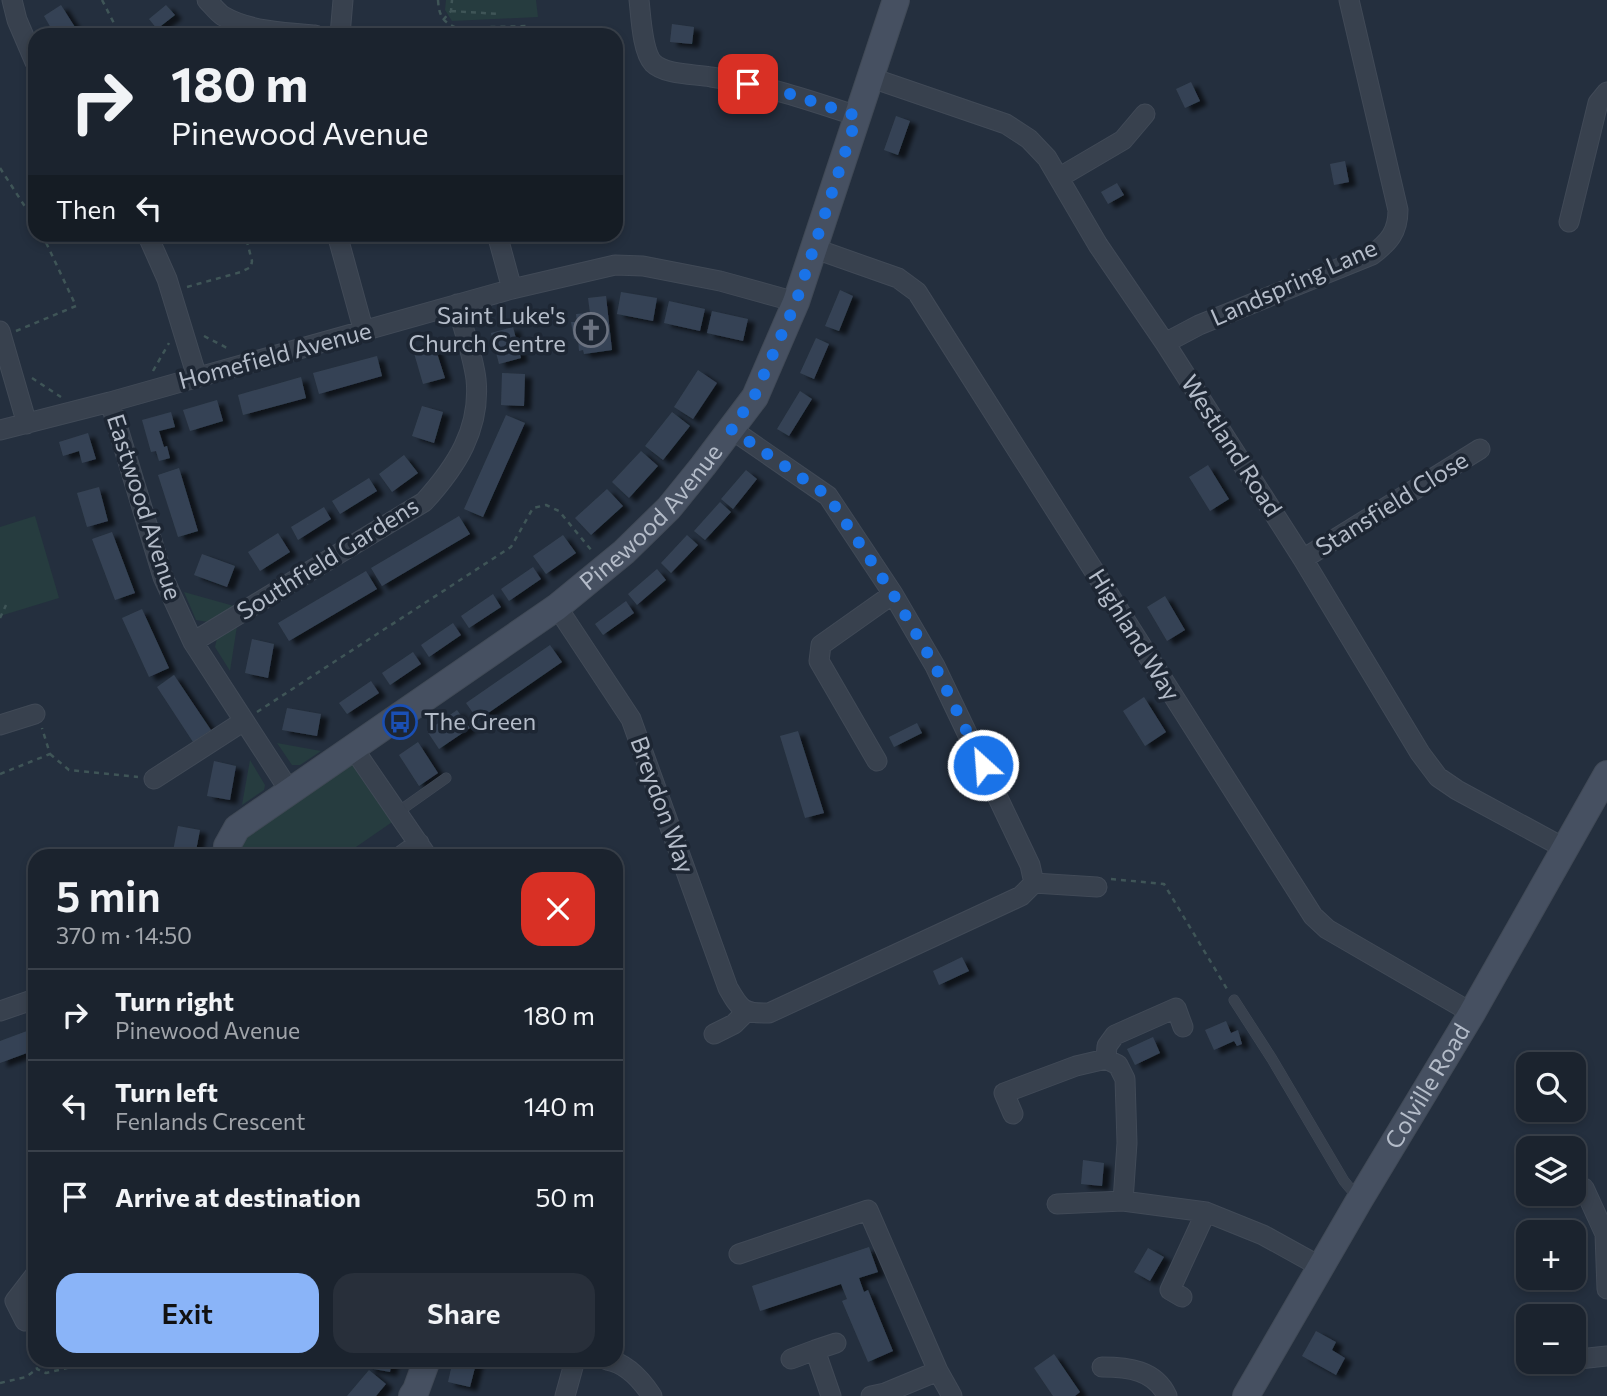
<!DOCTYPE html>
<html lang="en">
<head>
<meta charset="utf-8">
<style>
  :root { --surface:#1b232e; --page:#282f3a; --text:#f1f3f6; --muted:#a0a4aa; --line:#39404a; --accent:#8ab4f8 }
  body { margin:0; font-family:Commissioner,sans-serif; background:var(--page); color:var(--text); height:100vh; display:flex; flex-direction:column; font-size:26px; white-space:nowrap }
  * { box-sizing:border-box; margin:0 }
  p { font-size:23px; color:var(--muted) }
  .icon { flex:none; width:38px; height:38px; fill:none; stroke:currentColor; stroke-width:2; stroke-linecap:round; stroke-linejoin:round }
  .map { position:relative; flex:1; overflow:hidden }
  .side { position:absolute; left:28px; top:849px; width:595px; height:518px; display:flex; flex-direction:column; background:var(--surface); border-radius:21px; box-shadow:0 4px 10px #0003,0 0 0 2px var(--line) }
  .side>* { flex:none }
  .hud { position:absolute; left:28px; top:28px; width:595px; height:214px; border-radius:21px; box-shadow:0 4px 10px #0003,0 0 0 2px var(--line); background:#1b232e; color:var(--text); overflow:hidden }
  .buttons { position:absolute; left:1516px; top:1052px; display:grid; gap:14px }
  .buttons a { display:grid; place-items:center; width:70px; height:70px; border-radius:14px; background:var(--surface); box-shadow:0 4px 10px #0003,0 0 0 2px var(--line); font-size:35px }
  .pin { position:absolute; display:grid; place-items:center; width:60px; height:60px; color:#fff; margin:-30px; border-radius:14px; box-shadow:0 4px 10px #0006 }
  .me { position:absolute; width:77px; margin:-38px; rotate:334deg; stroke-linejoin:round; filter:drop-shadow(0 0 5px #0008) }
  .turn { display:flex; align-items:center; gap:24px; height:147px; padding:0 28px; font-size:32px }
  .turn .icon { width:91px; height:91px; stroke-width:2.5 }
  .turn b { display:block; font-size:49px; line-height:60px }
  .then { display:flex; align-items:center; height:66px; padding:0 28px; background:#0003; gap:14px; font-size:26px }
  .round { display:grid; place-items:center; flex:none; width:74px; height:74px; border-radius:21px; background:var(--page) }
  .overview { display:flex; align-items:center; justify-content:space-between; height:119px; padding:0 28px }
  h1 { font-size:42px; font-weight:600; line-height:52px }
  .primary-button { display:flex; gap:14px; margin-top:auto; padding:14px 28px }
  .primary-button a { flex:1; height:80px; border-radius:21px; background:var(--accent); color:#111; font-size:28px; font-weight:600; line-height:80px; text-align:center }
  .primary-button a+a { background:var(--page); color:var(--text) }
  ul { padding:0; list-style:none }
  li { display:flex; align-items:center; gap:21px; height:91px; padding:0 28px; border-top:2px solid var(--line) }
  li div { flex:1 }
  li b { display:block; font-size:26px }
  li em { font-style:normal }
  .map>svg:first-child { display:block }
</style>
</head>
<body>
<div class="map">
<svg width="1607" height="1396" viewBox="0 0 1607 1396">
  <defs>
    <filter id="shadow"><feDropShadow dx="7" dy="4" stdDeviation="2" flood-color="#0009"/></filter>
  </defs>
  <rect width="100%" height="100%" fill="#242f3e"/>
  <!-- green -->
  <path fill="#263c3f" d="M446,0H536L538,17L452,21L445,10Z
    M35,516L59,598L0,616V527Z
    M184,592L234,606L208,622L196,620Z
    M237,626L230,671L215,647L217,638Z
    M277,743L321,751L300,765H292Z
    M353,754L398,818L343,856H232V848Z
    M250,760L265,785L264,790L242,805Z"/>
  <!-- building -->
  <path fill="#364354" filter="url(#shadow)" d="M61,5L80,35H55L44,16Z
    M166,5L175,15L157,29L149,19Z
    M672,24L694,27L692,44L670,42Z
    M1191,82L1200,101L1185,108L1176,89Z
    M896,116L910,121L898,155L884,150Z
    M1345,161L1349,182L1334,185L1330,164Z
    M1117,183L1124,195L1108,204L1101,192Z
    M840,290L853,296L839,331L825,326Z
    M621,292L657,298L653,321L617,314Z
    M606,296L612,350L584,354L583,350L579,351L578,338L574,339L571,322H577L576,314L590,313L588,298Z
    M669,301L705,309L700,331L664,323Z
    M712,311L748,319L743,341L707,333Z
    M513,327L521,358L499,364L491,333Z
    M816,338L829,344L814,379L800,373Z
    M435,347L445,378L423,384L414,353Z
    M377,356L382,376L319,394L313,373Z
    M698,370L717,383L693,419L674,407Z
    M502,373L525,374L524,406L501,405Z
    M301,377L306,398L243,415L238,395Z
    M800,391L812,399L789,436L777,429Z
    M217,400L223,421L190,431L183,410Z
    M422,406L443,412L434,443L412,436Z
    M171,412L175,427L159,431L164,447L167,446L170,458L159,461L156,451L151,452L142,420Z
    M672,412L690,426L663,460L645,446Z
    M506,415L525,423L483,517L464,509Z
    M88,433L96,459L82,463L79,451L63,456L59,442Z
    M641,451L658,466L629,498L612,482Z
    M404,455L418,473L392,492L379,474Z
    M1208,465L1229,499L1210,511L1189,477Z
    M179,468L198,531L178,537L158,475Z
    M746,470L757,479L733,509L721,499Z
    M369,478L377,491L340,514L332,501Z
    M99,487L108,521L87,527L77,493Z
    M607,489L623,506L591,535L575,518Z
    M720,502L731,512L705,540L694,531Z
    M324,507L331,519L298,540L291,527Z
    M459,516L470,534L382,586L371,568Z
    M112,532L135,593L115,600L92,539Z
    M278,533L290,552L260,571L248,552Z
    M563,535L576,553L546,574L533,556Z
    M687,535L698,545L671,573L661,563Z
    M202,554L235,566L227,587L194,575Z
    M533,567L541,579L509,601L501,589Z
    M657,569L666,580L637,605L628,594Z
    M366,571L377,589L289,641L278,623Z
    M493,594L501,607L469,628L461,616Z
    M1165,596L1185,630L1167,641L1147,607Z
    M626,601L634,613L603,635L595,624Z
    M142,609L169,668L149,677L122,618Z
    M453,623L461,635L429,657L421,645Z
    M252,639L274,644L268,678L245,673Z
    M550,645L562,662L478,720L466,703Z
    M413,652L421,664L390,685L382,673Z
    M174,675L211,730L193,742L157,687Z
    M371,681L379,693L347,714L339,703Z
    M1144,697L1166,732L1145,746L1123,711Z
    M287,708L321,714L317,736L282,730Z
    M457,710L470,728L439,749L427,731Z
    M917,723L922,733L894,747L889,737Z
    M798,731L824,813L805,818L780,736Z
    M418,742L438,773L419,786L399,755Z
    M214,761L236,766L230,800L207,796Z
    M178,826L200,830L195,856H172Z
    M962,957L969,971L939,985L933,971Z
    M1226,1021L1231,1033L1238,1030L1242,1044L1237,1046L1234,1041L1214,1050L1205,1030Z
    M35,1028V1050L0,1063V1041Z
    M1153,1037L1160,1053L1135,1065L1127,1049Z
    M1083,1160L1104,1163L1102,1186L1081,1184Z
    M869,1247L878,1272L859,1278L864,1292L868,1290L893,1351L868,1362L842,1301L847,1299L841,1284L760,1311L752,1286Z
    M1148,1248L1164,1257L1150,1281L1134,1272Z
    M1316,1331L1336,1342L1332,1350L1345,1358L1336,1375L1302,1356Z
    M1054,1354L1080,1392L1075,1396H1053L1034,1368Z
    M369,1360H392L390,1372L368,1368Z
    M453,1360H477L470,1387L448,1382Z
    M369,1370L386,1384L376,1396H347Z"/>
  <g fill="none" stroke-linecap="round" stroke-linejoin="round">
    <!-- lane casing -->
    <g stroke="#414a57" stroke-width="11">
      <path id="lane" d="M398,812L446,778
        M1234,1000L1272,1059L1344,1181L1359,1199"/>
    </g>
    <!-- street casing -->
    <g stroke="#414a57" stroke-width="21">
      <path id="street" d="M12,0L17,20L35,62
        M207,0C212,5 217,12 223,16C248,31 287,33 315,35
        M639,0C641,16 642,51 653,63C665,75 695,74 711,77C761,84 809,100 857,116
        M340,35L343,0
        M872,78L1006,124L1029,139L1047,158L1098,245L1165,343L1303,559L1420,753L1438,777L1457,790L1566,849
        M1060,177L1123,140L1145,114
        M1569,222L1598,103L1607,92
        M147,234L167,279L197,377
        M337,234L364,332
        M497,234L512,289
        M813,248L898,278L917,292L1313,916L1327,929L1472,1013
        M0,331L27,424
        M1165,343L1199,325L1372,255C1389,242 1398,232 1398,210L1349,0
        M110,402L163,577L193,642L289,790
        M0,430L110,402L512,289L615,265L643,266L720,281L796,302
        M1303,559L1480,449
        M557,607L631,719L728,988C740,1009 743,1014 769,1013L1021,896L1034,883L1030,865L935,666L893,594L828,496L731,429
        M193,642L424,502C456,467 481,429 476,379C473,355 463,329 457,304
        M0,725L35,714
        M353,748L427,856
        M877,761L819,661L821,645L893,594
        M154,779L244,721
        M401,856L419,843
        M1034,883L1097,887
        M0,1011L35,999
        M714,1034L734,1024L747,1011
        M1106,1059L1107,1046L1115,1035L1176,1008L1183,1027
        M1013,1114L1004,1093L1076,1066L1106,1059L1118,1065L1125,1079L1127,1143L1123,1201
        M1584,1188L1605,1234L1607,1289
        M1057,1204L1123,1201L1206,1212L1263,1235L1321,1267
        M739,1254L868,1210L938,1371L952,1396
        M1182,1297L1170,1290L1206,1212
        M25,1321L15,1301L35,1275
        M815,1350L836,1343
        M1573,1356L1579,1359L1607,1356
        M791,1359L815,1350L831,1396
        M607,1360C627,1363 642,1381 652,1396
        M1102,1367C1128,1367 1155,1370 1167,1396
        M565,1396L575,1360
        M871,1396L885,1393L938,1371"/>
    </g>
    <!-- secondary casing -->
    <g stroke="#414a57" stroke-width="28">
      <g id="secondary">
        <path id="s1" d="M226,856L227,846L237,828L557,607L624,552L669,508L703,466L755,397L796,302L896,0"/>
        <path d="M412,1396L416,1390L427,1360"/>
        <path id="s2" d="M1246,1396L1360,1199L1472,1013L1607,774"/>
      </g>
    </g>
    <!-- path -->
    <path stroke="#3f5557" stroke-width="2.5" stroke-dasharray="5 5" stroke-linecap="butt" d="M102,0L120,35
      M438,0C439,15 442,22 457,28L529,26
      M451,11L499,14
      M443,20L451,11L452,0
      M0,168L35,222
      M187,287L241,272L251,267L252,261L245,234
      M16,331L76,306L42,234
      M204,336L229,349
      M153,371L169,343
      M32,378L61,397
      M0,618L6,605
      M257,712L511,547L533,508L546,505L559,511L592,551
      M50,754L69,770L138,777
      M0,774L50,754L42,728
      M1111,879L1164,884L1227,989
      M30,1338L37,1369L46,1373L101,1360
      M0,1383L26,1377L37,1369"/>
    <!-- lane -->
    <use href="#lane" stroke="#38414e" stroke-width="10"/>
    <!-- street -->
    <use href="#street" stroke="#38414e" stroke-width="19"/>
    <!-- secondary -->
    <use href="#secondary" stroke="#465061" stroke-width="26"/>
  </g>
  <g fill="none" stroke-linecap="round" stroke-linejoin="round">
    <!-- route -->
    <path stroke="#1a73e8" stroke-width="12" stroke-dasharray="0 21.6" d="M748,84L787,93L857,116L796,302L754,397L731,429L828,496L893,594L935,666L983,765"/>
  </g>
  <!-- icons -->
  <defs>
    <g id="church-ring" transform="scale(1.75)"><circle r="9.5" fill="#1d2633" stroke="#6b7280" stroke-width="1.5"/><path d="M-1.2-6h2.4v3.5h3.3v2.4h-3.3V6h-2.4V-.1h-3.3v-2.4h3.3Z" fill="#6b7280"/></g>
    <g id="bus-ring" transform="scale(1.75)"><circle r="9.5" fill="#1d2633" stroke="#1a4fb4" stroke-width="1.5"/><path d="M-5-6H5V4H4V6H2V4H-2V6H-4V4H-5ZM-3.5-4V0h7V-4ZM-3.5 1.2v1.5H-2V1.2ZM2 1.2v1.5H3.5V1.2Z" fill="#1a4fb4"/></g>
  </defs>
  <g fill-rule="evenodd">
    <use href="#church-ring" x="591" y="330"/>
    <use href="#bus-ring" x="400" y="722"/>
  </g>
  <g text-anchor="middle" stroke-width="7" stroke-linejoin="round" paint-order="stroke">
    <!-- street labels -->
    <g font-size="24" fill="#b4bcc9" stroke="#1d2633">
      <text transform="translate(1294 283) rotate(-24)" y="8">Landspring Lane</text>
      <text transform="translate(275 356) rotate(-15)" y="8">Homefield Avenue</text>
      <text transform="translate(1231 446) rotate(57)" y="8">Westland Road</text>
      <text transform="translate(1392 504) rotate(-32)" y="8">Stansfield Close</text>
      <text transform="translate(144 507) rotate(72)" y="8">Eastwood Avenue</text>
      <text dy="8" stroke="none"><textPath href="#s1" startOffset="550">Pinewood Avenue</textPath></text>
      <text transform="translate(328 559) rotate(-32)" y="8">Southfield Gardens</text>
      <text transform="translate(1134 635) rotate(58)" y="8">Highland Way</text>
      <text transform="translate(662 805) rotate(70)" y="8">Breydon Way</text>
      <text dy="8" stroke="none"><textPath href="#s2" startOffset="359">Colville Road</textPath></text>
    </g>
    <!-- poi labels -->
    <g font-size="24" fill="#b4bcc9" stroke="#1d2633" text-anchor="end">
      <text x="566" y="324">Saint Luke's<tspan x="566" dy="28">Church Centre</tspan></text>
      <text x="424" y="730" text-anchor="start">The Green</text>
    </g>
  </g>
</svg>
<div class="buttons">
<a><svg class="icon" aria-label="search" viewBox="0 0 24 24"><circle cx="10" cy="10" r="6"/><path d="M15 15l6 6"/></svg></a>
<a><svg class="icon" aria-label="layers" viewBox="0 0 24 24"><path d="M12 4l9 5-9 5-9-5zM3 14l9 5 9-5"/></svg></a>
<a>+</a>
<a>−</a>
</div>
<div class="pin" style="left:748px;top:84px;background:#d93025"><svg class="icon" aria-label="arrive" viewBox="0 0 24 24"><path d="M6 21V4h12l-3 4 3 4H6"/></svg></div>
<svg class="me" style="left:983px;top:765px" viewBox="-20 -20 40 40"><circle r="17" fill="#1a73e8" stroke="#fff" stroke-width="3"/><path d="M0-11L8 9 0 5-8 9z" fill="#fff"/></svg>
<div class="hud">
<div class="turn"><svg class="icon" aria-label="right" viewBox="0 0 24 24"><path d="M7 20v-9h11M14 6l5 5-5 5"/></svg><div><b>180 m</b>Pinewood Avenue</div></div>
<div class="then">Then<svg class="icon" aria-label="left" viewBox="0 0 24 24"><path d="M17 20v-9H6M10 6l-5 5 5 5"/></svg></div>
</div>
<section class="side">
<div class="overview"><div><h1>5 min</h1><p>370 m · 14:50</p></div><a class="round" style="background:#d93025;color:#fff"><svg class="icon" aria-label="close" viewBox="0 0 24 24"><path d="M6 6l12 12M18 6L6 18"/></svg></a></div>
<ul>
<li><svg class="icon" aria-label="right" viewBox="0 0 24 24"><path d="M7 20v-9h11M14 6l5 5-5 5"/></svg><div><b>Turn right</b><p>Pinewood Avenue</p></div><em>180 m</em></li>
<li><svg class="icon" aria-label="left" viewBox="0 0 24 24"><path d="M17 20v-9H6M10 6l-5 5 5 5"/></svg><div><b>Turn left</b><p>Fenlands Crescent</p></div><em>140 m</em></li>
<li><svg class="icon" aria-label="arrive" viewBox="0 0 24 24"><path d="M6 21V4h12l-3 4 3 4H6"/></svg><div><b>Arrive at destination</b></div><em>50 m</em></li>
</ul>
<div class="primary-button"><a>Exit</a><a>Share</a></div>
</section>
</div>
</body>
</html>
